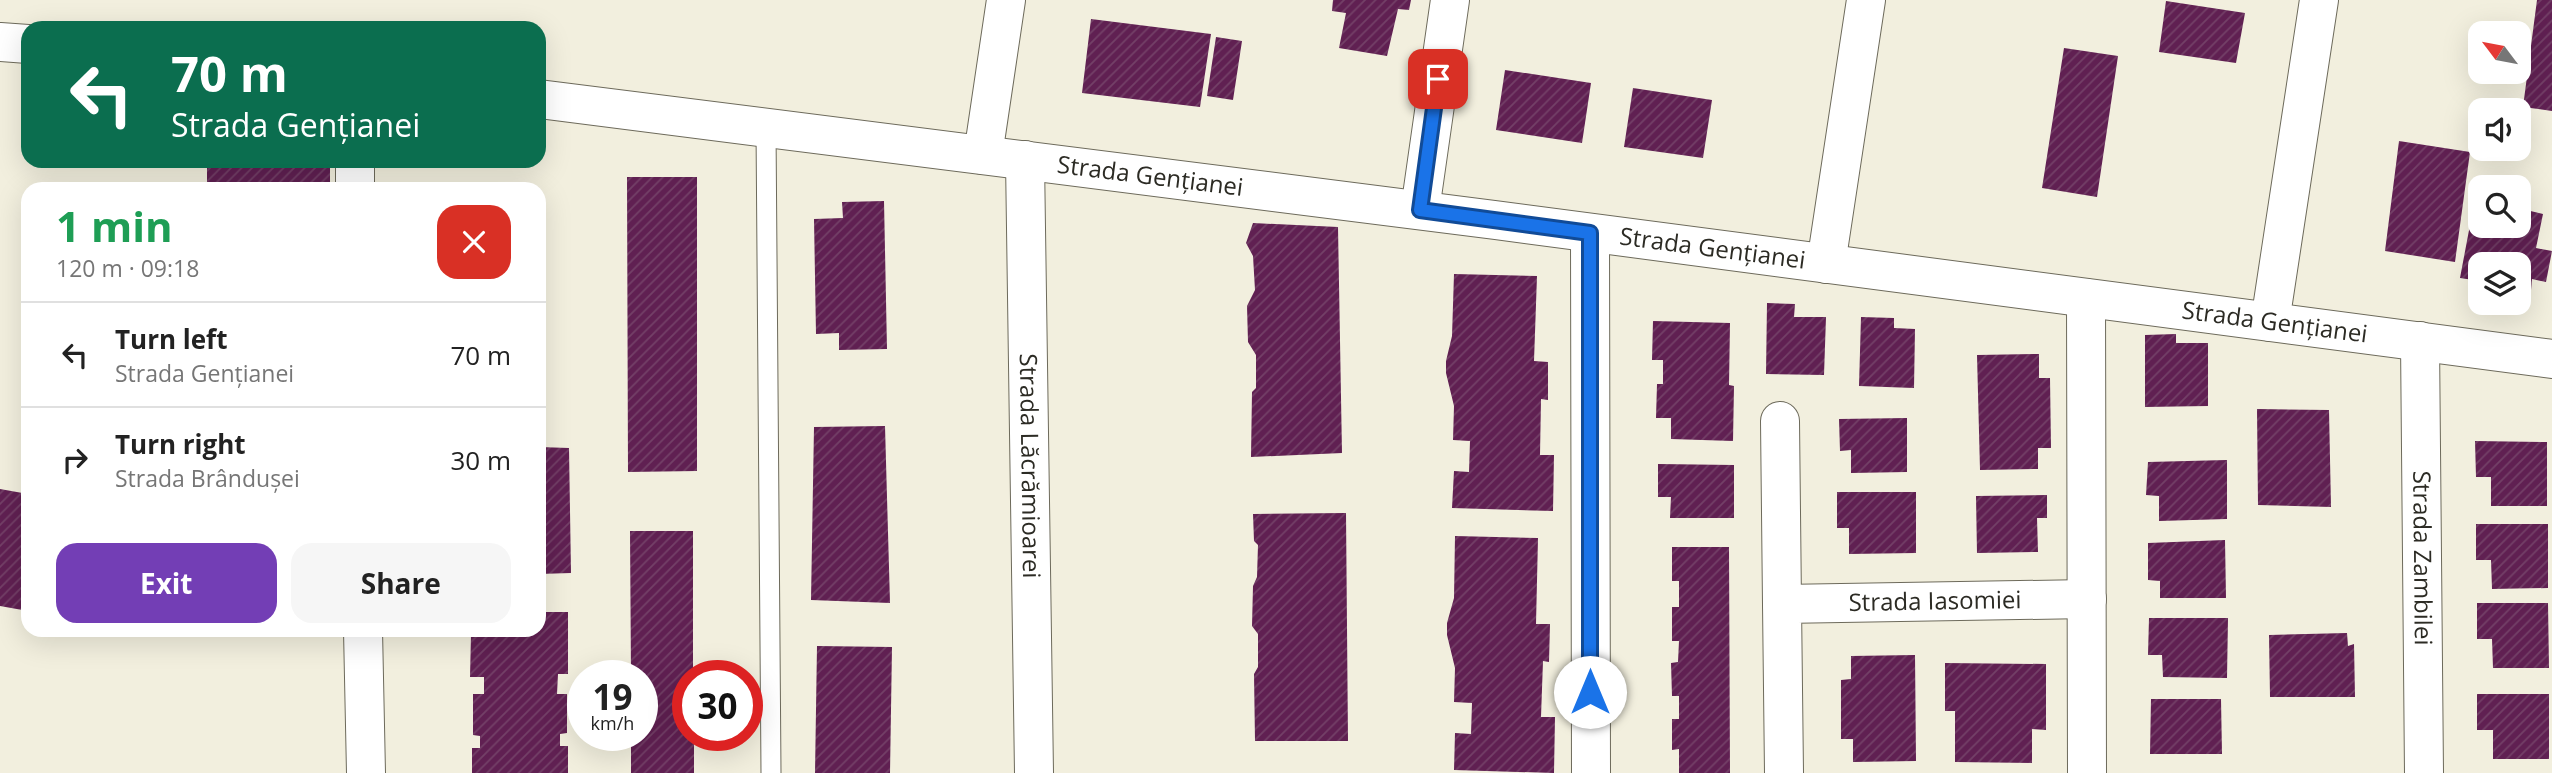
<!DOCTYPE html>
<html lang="en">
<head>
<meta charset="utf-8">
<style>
  :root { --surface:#fff; --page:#f6f6f6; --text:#222; --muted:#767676; --line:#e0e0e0; --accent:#733eb5 }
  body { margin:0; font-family:"Open Sans",sans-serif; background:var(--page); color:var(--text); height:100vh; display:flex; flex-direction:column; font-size:26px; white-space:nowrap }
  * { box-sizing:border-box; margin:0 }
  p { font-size:23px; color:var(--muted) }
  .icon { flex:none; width:38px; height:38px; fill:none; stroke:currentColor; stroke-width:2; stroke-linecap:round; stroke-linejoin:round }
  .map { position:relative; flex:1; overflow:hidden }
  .drawer { position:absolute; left:21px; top:182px; width:525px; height:455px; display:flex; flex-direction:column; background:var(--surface); border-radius:21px; box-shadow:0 7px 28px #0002 }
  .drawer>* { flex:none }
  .guide { position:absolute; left:21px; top:21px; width:525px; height:147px; border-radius:21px; box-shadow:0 7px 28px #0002; background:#0b6e4f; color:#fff; overflow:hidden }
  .needle { width:46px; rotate:302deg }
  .tools { position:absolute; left:2468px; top:21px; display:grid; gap:14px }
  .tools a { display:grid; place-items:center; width:63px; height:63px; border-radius:14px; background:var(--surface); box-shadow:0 7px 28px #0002; font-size:35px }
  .speed { position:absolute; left:567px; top:660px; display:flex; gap:14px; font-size:35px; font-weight:700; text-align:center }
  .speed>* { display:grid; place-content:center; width:91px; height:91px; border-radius:50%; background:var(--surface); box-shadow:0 7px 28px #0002; line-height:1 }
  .speed small { font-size:18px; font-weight:400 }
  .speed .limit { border:10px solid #d22; background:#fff; color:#111 }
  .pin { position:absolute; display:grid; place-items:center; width:60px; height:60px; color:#fff; margin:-30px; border-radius:14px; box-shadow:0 4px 10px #0006 }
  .me { position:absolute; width:77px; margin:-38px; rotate:0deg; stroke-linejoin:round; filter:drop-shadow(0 0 5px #0008) }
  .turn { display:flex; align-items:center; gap:24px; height:147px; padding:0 35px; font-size:32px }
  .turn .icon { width:91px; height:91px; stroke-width:2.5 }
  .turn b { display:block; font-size:49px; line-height:60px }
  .round { display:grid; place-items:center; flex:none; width:74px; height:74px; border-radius:21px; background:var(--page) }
  .head { display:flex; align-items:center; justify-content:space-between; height:119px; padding:0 35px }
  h1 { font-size:42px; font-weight:700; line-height:52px; color:#1e9e55 }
  .primary-button { display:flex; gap:14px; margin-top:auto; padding:14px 35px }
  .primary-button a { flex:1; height:80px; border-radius:21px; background:var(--accent); color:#fff; font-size:28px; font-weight:700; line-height:80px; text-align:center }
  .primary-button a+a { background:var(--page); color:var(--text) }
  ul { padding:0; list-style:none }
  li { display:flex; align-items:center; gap:21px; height:105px; padding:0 35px; border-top:2px solid var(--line) }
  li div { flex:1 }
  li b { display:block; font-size:26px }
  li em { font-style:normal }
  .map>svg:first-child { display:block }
</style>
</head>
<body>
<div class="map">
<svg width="2552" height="773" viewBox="0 0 2552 773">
  <defs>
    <pattern id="building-hatch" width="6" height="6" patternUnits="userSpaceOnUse" patternTransform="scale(1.75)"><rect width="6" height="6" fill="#602052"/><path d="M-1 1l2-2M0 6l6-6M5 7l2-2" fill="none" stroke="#734067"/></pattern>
  </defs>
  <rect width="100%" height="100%" fill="#f2efde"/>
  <!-- building -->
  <path fill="url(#building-hatch)" d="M1333,0H1411L1409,10L1398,9L1387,56L1339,48L1346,13L1332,11Z
    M2537,0H2552V111L2523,107Z
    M2166,1L2245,13L2236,63L2159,52Z
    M1091,19L1211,34L1200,107L1082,93Z
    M1216,37L1242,41L1233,100L1207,96Z
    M2064,48L2118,56L2097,197L2042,188Z
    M1505,70L1591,83L1582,143L1496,130Z
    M1633,88L1712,100L1703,158L1624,147Z
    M2399,141L2470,152L2455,262L2385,251Z
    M207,161H330V189H207Z
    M627,177H697V471L628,472Z
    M884,201L887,349L839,350V333L816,334L814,219L843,218L842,202Z
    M2480,205V226H2518V208L2543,214L2536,248L2552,251L2546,282L2532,279L2531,290L2518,288V264H2480V281L2460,278L2473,209Z
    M1253,223L1338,227L1342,453L1251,457L1252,392L1256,388V355L1248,342L1247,306L1255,290L1253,256L1246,243Z
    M539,237L545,238L541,279H539Z
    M1454,274L1537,276L1534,361L1548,362V400L1541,399L1540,455H1554L1553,511L1452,508L1454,471L1469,472L1470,441L1453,440L1454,406L1446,373V361L1452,336Z
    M1767,303L1795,304L1794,317H1826L1824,375L1766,374Z
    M1861,317L1894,318V328L1915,329L1914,388L1859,386Z
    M1653,321L1730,323L1729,385L1734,386L1733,441L1671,439V418H1656L1657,384H1663V360H1652Z
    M2176,334V343H2208V406L2145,407V335Z
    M2039,354V378H2050L2051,448H2038V469L1980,470L1977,355Z
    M2257,409L2329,410L2331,507L2258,505Z
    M1907,418V472L1851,473V450L1840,451L1839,419Z
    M885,426L890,603L811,600L814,427Z
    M2475,441L2547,442V506H2491V477H2476Z
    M539,447L569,448L571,573L539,574Z
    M2227,460V519L2159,521V496L2146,495L2148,462Z
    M1658,464L1734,465V518H1670L1671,497H1658Z
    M0,489L28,494V611L0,606Z
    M1837,492H1916V553L1849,554V528H1837Z
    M2047,495V518H2037L2038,552L1977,553L1976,496Z
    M1346,513L1348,741H1255L1254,674L1258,667V634L1252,626L1253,586L1257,577L1258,545L1254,541L1253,514Z
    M2476,524H2548V588L2492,589L2491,560H2476Z
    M630,531H693V676H688V735H694V773H631V735H642V676H631Z
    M1455,536L1538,538L1536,624H1550L1549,662L1543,661L1541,717H1555L1554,773L1454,770L1455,733L1471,734L1472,703L1454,702L1455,668L1447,635V623L1454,598Z
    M2225,540L2226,598H2160V581L2148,580V543Z
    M1672,547H1729L1730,773H1679V749L1672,750V719H1679V696H1672L1671,663L1678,662L1679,641H1672V607H1679V581H1672Z
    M2477,603H2548L2549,668H2493L2492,639H2477Z
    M539,612H568V674H558L557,694H567V733L560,734V746H568V773H472V748H480V736L473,735V694H484V677H470L471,635H462V630H539Z
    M2149,618H2228L2227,678L2163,677L2162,655H2148Z
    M2347,633L2348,646L2354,644L2355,697H2270L2269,635Z
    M817,646L892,647L890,773H815Z
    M1915,655L1916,761L1853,762V739H1841V680L1851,679V656Z
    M1945,663L2046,664V730L2032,729V763L1955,762V711H1945Z
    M2477,694H2549V759H2493V730H2477Z
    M2151,699H2221L2222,754H2150Z"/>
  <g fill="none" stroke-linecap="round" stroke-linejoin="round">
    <!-- service casing -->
    <g stroke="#6d6a5b" stroke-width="21">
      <path id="service" d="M766,128L771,773"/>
    </g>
    <!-- minor casing -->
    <g stroke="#6d6a5b" stroke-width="40">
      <g id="minor">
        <path d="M0,42L28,44"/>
        <path id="s1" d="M539,99L1495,220L2552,359"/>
        <path d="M983,155L1006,0"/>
        <path id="s2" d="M1025,160L1034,773"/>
        <path d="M355,161V189"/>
        <path d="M1420,210L1450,0"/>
        <path d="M1590,233L1591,773"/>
        <path d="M1826,264L1866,0"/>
        <path d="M2086,298L2087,773"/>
        <path d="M2270,322L2319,0"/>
        <path id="s3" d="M2420,341L2424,773"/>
        <path d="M1780,421L1782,604"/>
        <path d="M363,630L366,773"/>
        <path id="s4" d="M1784,773L1782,604L2087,599"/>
      </g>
    </g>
    <!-- service -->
    <use href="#service" stroke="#fff" stroke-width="19"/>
    <!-- minor -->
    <use href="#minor" stroke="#fff" stroke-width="38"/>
  </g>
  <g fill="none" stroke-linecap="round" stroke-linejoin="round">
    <!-- route casing -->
    <g stroke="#114b97" stroke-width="18">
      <path id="route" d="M1438,79L1420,210L1590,233V692"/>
    </g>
    <!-- route -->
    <use href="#route" stroke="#1a73e8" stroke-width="12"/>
  </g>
  <g text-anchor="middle" stroke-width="7" stroke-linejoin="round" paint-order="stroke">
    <!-- street labels -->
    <g font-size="24" fill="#2c2b24" stroke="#f2efde">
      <text dy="8" stroke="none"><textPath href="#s1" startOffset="616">Strada Gențianei</textPath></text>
      <text dy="8" stroke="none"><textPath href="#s1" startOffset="1183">Strada Gențianei</textPath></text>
      <text dy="8" stroke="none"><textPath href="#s1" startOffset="1750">Strada Gențianei</textPath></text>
      <text dy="8" stroke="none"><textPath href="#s2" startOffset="306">Strada Lăcrămioarei</textPath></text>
      <text dy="8" stroke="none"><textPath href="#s3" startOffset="217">Strada Zambilei</textPath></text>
      <text dy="8" stroke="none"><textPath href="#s4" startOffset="322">Strada Iasomiei</textPath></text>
    </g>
  </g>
</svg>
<div class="tools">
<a><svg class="needle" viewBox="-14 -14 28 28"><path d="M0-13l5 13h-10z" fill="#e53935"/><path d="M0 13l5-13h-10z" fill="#767676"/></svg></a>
<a><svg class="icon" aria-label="sound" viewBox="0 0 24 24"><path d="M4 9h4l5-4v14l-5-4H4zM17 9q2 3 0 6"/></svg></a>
<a><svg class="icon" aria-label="search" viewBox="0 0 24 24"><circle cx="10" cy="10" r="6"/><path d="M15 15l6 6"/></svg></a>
<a><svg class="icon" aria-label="layers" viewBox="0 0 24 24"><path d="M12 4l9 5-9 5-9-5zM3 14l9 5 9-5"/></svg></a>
</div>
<div class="speed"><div>19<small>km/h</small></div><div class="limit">30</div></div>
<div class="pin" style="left:1438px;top:79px;background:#d93025"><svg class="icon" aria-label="arrive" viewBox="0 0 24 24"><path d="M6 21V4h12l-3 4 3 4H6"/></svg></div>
<svg class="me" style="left:1590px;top:692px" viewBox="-20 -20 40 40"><circle r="19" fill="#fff"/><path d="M0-13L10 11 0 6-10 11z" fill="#1a73e8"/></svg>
<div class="guide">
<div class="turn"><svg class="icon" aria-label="left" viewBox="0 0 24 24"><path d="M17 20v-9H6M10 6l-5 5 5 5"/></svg><div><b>70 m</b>Strada Gențianei</div></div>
</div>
<section class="drawer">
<div class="head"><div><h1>1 min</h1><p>120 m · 09:18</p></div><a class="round" style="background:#d93025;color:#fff"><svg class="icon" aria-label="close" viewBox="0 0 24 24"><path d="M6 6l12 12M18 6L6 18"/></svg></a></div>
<ul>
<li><svg class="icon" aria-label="left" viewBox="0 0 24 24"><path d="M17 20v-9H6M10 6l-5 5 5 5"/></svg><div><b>Turn left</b><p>Strada Gențianei</p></div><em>70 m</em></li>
<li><svg class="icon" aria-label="right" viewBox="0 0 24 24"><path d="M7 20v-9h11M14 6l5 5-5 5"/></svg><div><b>Turn right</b><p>Strada Brândușei</p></div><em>30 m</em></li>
</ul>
<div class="primary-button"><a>Exit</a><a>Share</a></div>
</section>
</div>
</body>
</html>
